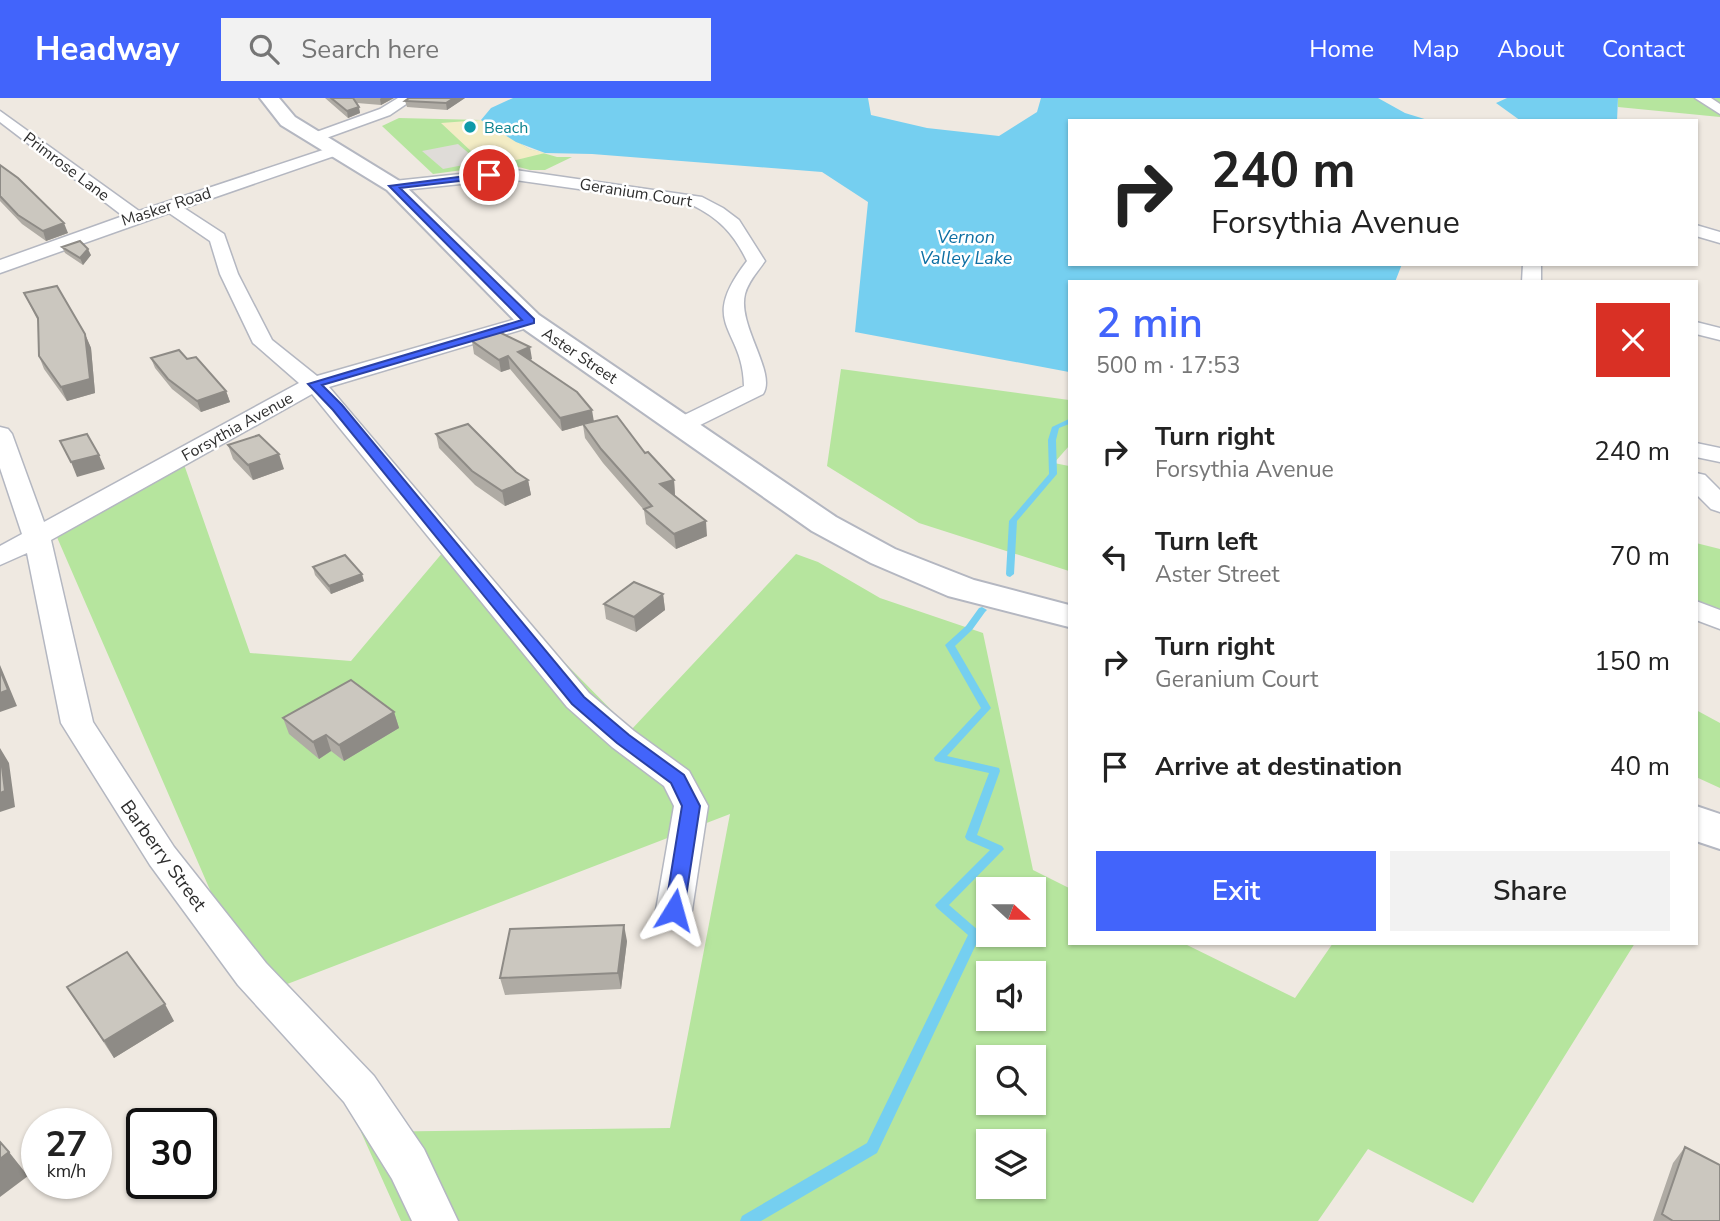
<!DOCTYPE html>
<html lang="en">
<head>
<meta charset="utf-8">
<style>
  :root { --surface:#fff; --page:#f2f2f2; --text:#222; --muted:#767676; --accent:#4264fb }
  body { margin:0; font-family:"Nunito Sans",sans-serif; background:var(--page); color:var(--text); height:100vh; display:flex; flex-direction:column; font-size:26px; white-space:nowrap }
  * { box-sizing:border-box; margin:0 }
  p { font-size:23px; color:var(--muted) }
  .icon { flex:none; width:38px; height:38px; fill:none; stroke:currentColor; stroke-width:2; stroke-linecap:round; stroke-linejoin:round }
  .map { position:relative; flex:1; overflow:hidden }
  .side { position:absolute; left:1068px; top:182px; width:630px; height:665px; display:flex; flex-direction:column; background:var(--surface); border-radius:0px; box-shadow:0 2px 5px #0004 }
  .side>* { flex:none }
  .guide { position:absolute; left:1068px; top:21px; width:630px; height:147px; border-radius:0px; box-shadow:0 2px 5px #0004; background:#fff; color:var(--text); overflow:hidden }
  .needle { width:46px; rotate:111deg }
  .buttons { position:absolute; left:976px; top:779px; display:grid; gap:14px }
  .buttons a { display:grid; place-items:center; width:70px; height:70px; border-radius:0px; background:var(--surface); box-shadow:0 2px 5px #0004; font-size:35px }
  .speed { position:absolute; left:21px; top:1010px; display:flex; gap:14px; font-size:35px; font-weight:700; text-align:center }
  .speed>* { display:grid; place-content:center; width:91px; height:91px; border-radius:50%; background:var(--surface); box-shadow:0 2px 5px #0004; line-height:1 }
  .speed small { font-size:18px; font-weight:400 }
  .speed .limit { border:4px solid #111; border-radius:10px; background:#fff; color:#111 }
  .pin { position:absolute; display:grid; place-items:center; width:60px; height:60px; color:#fff; margin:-30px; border:4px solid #fff; border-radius:50%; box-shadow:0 2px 7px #0007 }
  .me { position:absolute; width:77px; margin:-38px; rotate:8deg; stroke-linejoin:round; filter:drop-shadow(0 0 5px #0008) }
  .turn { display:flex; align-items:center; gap:24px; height:147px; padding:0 28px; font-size:32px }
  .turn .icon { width:91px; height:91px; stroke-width:2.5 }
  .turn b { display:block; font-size:49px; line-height:60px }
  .round { display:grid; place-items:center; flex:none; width:74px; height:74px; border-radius:0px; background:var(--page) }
  .overview { display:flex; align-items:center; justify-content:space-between; height:119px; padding:0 28px }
  h1 { font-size:42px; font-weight:600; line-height:52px; color:var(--accent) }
  .cta { display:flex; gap:14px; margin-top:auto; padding:14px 28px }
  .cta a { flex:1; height:80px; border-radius:0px; background:var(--accent); color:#fff; font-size:28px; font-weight:600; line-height:80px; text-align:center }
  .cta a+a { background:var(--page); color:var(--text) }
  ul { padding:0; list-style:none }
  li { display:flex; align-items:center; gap:21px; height:105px; padding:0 28px }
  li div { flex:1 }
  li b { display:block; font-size:26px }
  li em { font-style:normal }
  header { display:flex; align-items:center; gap:42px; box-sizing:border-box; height:98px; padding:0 35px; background:var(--accent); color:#fff }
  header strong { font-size:33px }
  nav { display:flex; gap:38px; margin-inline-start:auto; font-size:24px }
  .search { width:490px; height:63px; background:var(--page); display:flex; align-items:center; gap:18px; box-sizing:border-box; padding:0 24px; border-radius:0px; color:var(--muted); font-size:26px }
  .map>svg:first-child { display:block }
</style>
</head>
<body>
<header>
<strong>Headway</strong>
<div class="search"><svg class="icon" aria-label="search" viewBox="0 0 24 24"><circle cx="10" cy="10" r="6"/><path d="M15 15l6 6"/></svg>Search here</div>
<nav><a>Home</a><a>Map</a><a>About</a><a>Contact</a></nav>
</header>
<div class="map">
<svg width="1720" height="1123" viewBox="0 0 1720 1123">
  <rect width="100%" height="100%" fill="#efe9e1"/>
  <!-- green -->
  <path fill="#b6e59e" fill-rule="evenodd" d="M1618,0H1720V19L1618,9Z
    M399,20L481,22L529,51L557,59H572L545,72H530L507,66L433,76L382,28Z
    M841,271L1069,302V348L1054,365L1069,368V473L919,425L827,368Z
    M180,355L250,555L351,563L449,447L631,632L796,456L818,464L880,500L983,535L1033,772L1069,790V845H1183L1295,900L1333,845H1635L1473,1105L1368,1051L1318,1123H401L361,1034L670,1030L730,716L256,898L53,430ZM989,791H1034V836H989ZM989,875H1034V920H989ZM989,959H1034V1004H989ZM989,1043H1034V1088H989Z
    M1696,445L1720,451V511L1696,502Z
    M1696,612L1720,625V690L1696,679Z"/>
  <!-- sand -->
  <path fill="#f3ecc5" d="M481,22L529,51L545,55L488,69L441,25Z"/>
  <!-- plaza -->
  <path fill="#dfdcd8" d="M458,46L479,64L443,71L422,53Z"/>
  <!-- water -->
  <path fill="#75cff0" d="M513,0H868L871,17L927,30L999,38L1037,14L1041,0H1378L1405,15L1431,23H1069V166H1402L1395,184H1069V274L855,234L868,104L822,74L592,56L545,55L516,44L481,22L491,10Z
    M1507,0H1618L1617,23H1521L1496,5Z"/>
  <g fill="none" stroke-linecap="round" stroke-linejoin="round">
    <!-- stream -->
    <path fill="#75cff0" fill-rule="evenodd" d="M1069,321V326L1059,330L1056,342L1057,376L1017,423L1014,476L1010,479L1007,478L1006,476L1009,423L1049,376L1048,342L1052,329Z
      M982,509L987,512L985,514L972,532L955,548L991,610L947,658L995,669L999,670L1000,673L977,737L1002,748L1004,751L949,807L979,833L981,836L877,1055L761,1123H740L742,1118L867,1045L968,837L937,810L935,807L990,752L967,742L965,739L989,675L939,664L935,663L934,660L981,610L945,547L966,528L979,510Z"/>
    <!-- street casing -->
    <g stroke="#b4b7c1" stroke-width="3">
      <path id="street" d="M398,0H415L390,17L318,43L313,44L306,40L308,37L380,11Z
        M1695,0H1711L1720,6V16Z
        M0,13L139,113L335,48L340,50L343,53L340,56L184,110L224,136L238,176L272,242L317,278L530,217L537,219L540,223L537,227L329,289L589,595L634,633L689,673L708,708L692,812L687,822L674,826L661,822L656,812L674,708L664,688L612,649L567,609L312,296L51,442L93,624L174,749L266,865L374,978L424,1051L458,1123H412L392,1081L344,1004L238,887L150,767L61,625L27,455L0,467V448L22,436L0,370V329L8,331L12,336L44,424L299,285L253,245L220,176L210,143L169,115L0,175V162L123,118L0,24Z
        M508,71L702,99L723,110L739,122L765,163C758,173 748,184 745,196C737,227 777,275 763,296L690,332H674L670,327L674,322L744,288C743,228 697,228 747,163C734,136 719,120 692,107L508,81L394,93L386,88L394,83Z
        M1696,127L1720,134V145L1696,138Z
        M1523,166H1541V184H1522Z
        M1696,224L1720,230V242L1696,236Z
        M1696,345L1720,350V364L1696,359Z
        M1696,375L1705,377L1720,392V414L1711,411L1696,396Z
        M1696,503L1720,512V531L1696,522Z"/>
    </g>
    <!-- secondary casing -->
    <g stroke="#b4b7c1" stroke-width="4">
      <path id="secondary" d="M260,0H279L295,19L401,84L539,217L836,419L895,451L974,482L1069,507V529L948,498L871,465L812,433L521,229L387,92L281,27Z
        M1696,708L1720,716V751L1696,743Z"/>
    </g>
    <!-- street -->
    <use href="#street" fill="#fff" fill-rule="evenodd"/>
    <!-- secondary -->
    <use href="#secondary" fill="#fff" fill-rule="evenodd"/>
  </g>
  <!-- wall -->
  <path fill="#afaba4" d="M325,0H394L381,7L357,5L360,15L348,20Z
    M409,0H465L447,12L407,9L405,3Z
    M0,67L68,135L46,143L22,126L0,103Z
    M62,149L91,157L83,167L65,155Z
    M24,195L85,236L91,250L95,295L67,303L44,271L39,258L38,223Z
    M472,243L532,261L530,262L594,323L645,355L674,382L675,397H674L707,438L676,451L646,426L644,412L603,365L585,340L583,327L562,333L510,271L501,274L474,256Z
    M151,260L187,261L226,293L230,304L201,314L172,291L155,270Z
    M436,336L516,374L528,382L531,397L505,408L475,387L439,350Z
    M228,347L284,371L253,382L233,361Z
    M313,469L364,483L331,496L315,477Z
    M663,496L665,512L636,534L606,521L604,506Z
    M394,614L399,630L344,663L331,653L319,661L289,636L283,620Z
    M627,843L621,891L505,897L500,880Z
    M67,889L174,923L114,960Z
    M1685,1049L1720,1123H1653L1673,1065Z"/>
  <!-- shaded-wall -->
  <path fill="#8e8b86" d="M381,0H394L381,7L380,1Z
    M454,0H465L447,12L446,5Z
    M359,9L360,15L348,20L347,13Z
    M64,125L68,135L46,143L43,133Z
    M88,151L91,157L83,167L80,160Z
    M85,236L91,250L95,295L67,303L61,289Z
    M530,249L532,261L520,266L518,254Z
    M508,258L510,271L501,274L499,262Z
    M226,293L230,304L201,314L197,303Z
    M592,312L594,324L562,333L560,320Z
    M279,356L284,371L253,382L248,367Z
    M99,357L105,371L77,379L71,364Z
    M528,382L531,397L505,408L502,393Z
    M674,382L675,397L662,401L660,386Z
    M706,423L707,438L676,451L674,436Z
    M362,476L364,483L331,496L329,488Z
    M663,496L665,512L636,534L634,519Z
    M0,567L17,608L0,614Z
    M394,614L399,630L344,663L339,647Z
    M326,637L331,653L319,661L313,644Z
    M0,650L9,665L15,709L0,714Z
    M624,827L627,843L621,891L618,875Z
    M165,906L174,923L114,960L104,943Z
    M9,1054L28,1078L0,1099V1061Z"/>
  <!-- building -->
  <path fill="#cbc7bf" stroke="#8e8b86" stroke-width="2" d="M331,0H353L359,9L347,13Z
    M409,0H454L446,5L405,3Z
    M0,67L18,80L64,125L43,133L18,117L0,98Z
    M80,143L88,151L80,160L62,149Z
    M57,188L85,236L90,281L61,289L39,258L38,220L24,195Z
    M497,233L530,249L518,254L577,294L592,312L560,320L508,258L499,262L472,243Z
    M179,252L187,261L196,259L226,293L197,303L168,281L151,260Z
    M617,318L645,355L648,354L674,382L660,386L706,423L674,436L644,411L652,408L601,351L583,326Z
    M468,326L516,374L528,382L502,393L472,373L436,336Z
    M87,336L99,357L71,364L60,343Z
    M259,337L279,356L248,367L228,347Z
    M345,457L362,476L329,488L313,469Z
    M634,484L663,496L634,519L604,506Z
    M0,572L8,592L0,595Z
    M351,582L394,614L339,647L326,637L313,644L283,620Z
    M0,653L5,693L0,695Z
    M624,827L618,875L500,880L510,831Z
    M127,854L165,906L104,943L67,889Z
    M0,1044L9,1054L0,1061Z
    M1685,1049L1720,1067V1123H1673L1662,1116Z"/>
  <!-- route -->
  <path fill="#4264fb" stroke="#2b41a3" stroke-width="2" d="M489,75L493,79L400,90L534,221V225L322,287L342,307L584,599L629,637L684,677L700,708L684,812L681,818L674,820L667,818L665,812L682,708L671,685L617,645L572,606L333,312L308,286L522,222L389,88Z"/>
  <!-- markers -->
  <circle fill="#0f9aa8" stroke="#fff" stroke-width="2.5" cx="470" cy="29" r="7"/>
  <g text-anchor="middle" stroke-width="5" stroke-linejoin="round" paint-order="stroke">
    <!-- far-culture labels -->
    <g font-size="16" fill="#0d838f" stroke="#fff" text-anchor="start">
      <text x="484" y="35">Beach</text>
    </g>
    <!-- far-street labels -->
    <g font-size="16" fill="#2e2e2e" stroke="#fff">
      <text transform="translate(67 68) rotate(37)" y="6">Primrose Lane</text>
      <text transform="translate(636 94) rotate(9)" y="6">Geranium Court</text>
      <text transform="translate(166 108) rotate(-18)" y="6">Masker Road</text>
      <text transform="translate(580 257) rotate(34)" y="6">Aster Street</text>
      <text transform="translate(237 328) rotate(-29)" y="6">Forsythia Avenue</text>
    </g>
    <!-- far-water labels -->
    <g font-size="18" font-style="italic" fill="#0d6fa3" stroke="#fff">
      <text x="966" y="145">Vernon<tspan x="966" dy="21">Valley Lake</tspan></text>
    </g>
    <!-- street labels -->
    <g font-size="19" fill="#2e2e2e" stroke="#fff">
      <text transform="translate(164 757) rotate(54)" y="7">Barberry Street</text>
    </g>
  </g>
</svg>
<div class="buttons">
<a><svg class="needle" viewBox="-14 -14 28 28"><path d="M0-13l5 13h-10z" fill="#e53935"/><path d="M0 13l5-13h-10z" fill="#767676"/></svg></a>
<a><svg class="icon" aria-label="sound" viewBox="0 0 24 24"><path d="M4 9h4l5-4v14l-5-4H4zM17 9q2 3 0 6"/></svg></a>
<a><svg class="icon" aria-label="search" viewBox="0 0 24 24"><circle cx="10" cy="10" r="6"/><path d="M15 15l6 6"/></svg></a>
<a><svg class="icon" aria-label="layers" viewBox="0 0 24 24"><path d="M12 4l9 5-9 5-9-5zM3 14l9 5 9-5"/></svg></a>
</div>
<div class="speed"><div>27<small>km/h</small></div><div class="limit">30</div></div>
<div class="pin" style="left:489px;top:77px;background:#d93025"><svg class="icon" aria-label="arrive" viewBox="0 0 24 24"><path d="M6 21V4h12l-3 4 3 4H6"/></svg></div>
<svg class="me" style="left:674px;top:812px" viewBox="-20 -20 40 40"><path d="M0-17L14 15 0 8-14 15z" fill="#4264fb" stroke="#fff" stroke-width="4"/></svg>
<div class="guide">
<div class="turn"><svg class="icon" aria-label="right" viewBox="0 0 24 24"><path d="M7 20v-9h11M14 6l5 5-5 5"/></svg><div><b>240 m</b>Forsythia Avenue</div></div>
</div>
<section class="side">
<div class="overview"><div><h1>2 min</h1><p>500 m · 17:53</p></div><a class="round" style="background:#d93025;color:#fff"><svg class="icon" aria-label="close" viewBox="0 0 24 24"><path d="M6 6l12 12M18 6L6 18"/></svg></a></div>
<ul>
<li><svg class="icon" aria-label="right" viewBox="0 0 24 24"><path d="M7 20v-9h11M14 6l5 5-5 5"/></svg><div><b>Turn right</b><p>Forsythia Avenue</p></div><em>240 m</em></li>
<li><svg class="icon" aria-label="left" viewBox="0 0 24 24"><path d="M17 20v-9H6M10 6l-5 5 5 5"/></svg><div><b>Turn left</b><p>Aster Street</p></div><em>70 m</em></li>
<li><svg class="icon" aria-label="right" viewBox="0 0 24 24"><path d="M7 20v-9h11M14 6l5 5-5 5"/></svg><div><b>Turn right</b><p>Geranium Court</p></div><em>150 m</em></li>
<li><svg class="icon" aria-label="arrive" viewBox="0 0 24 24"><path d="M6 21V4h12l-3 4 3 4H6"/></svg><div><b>Arrive at destination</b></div><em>40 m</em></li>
</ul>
<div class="cta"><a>Exit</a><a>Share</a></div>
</section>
</div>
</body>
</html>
